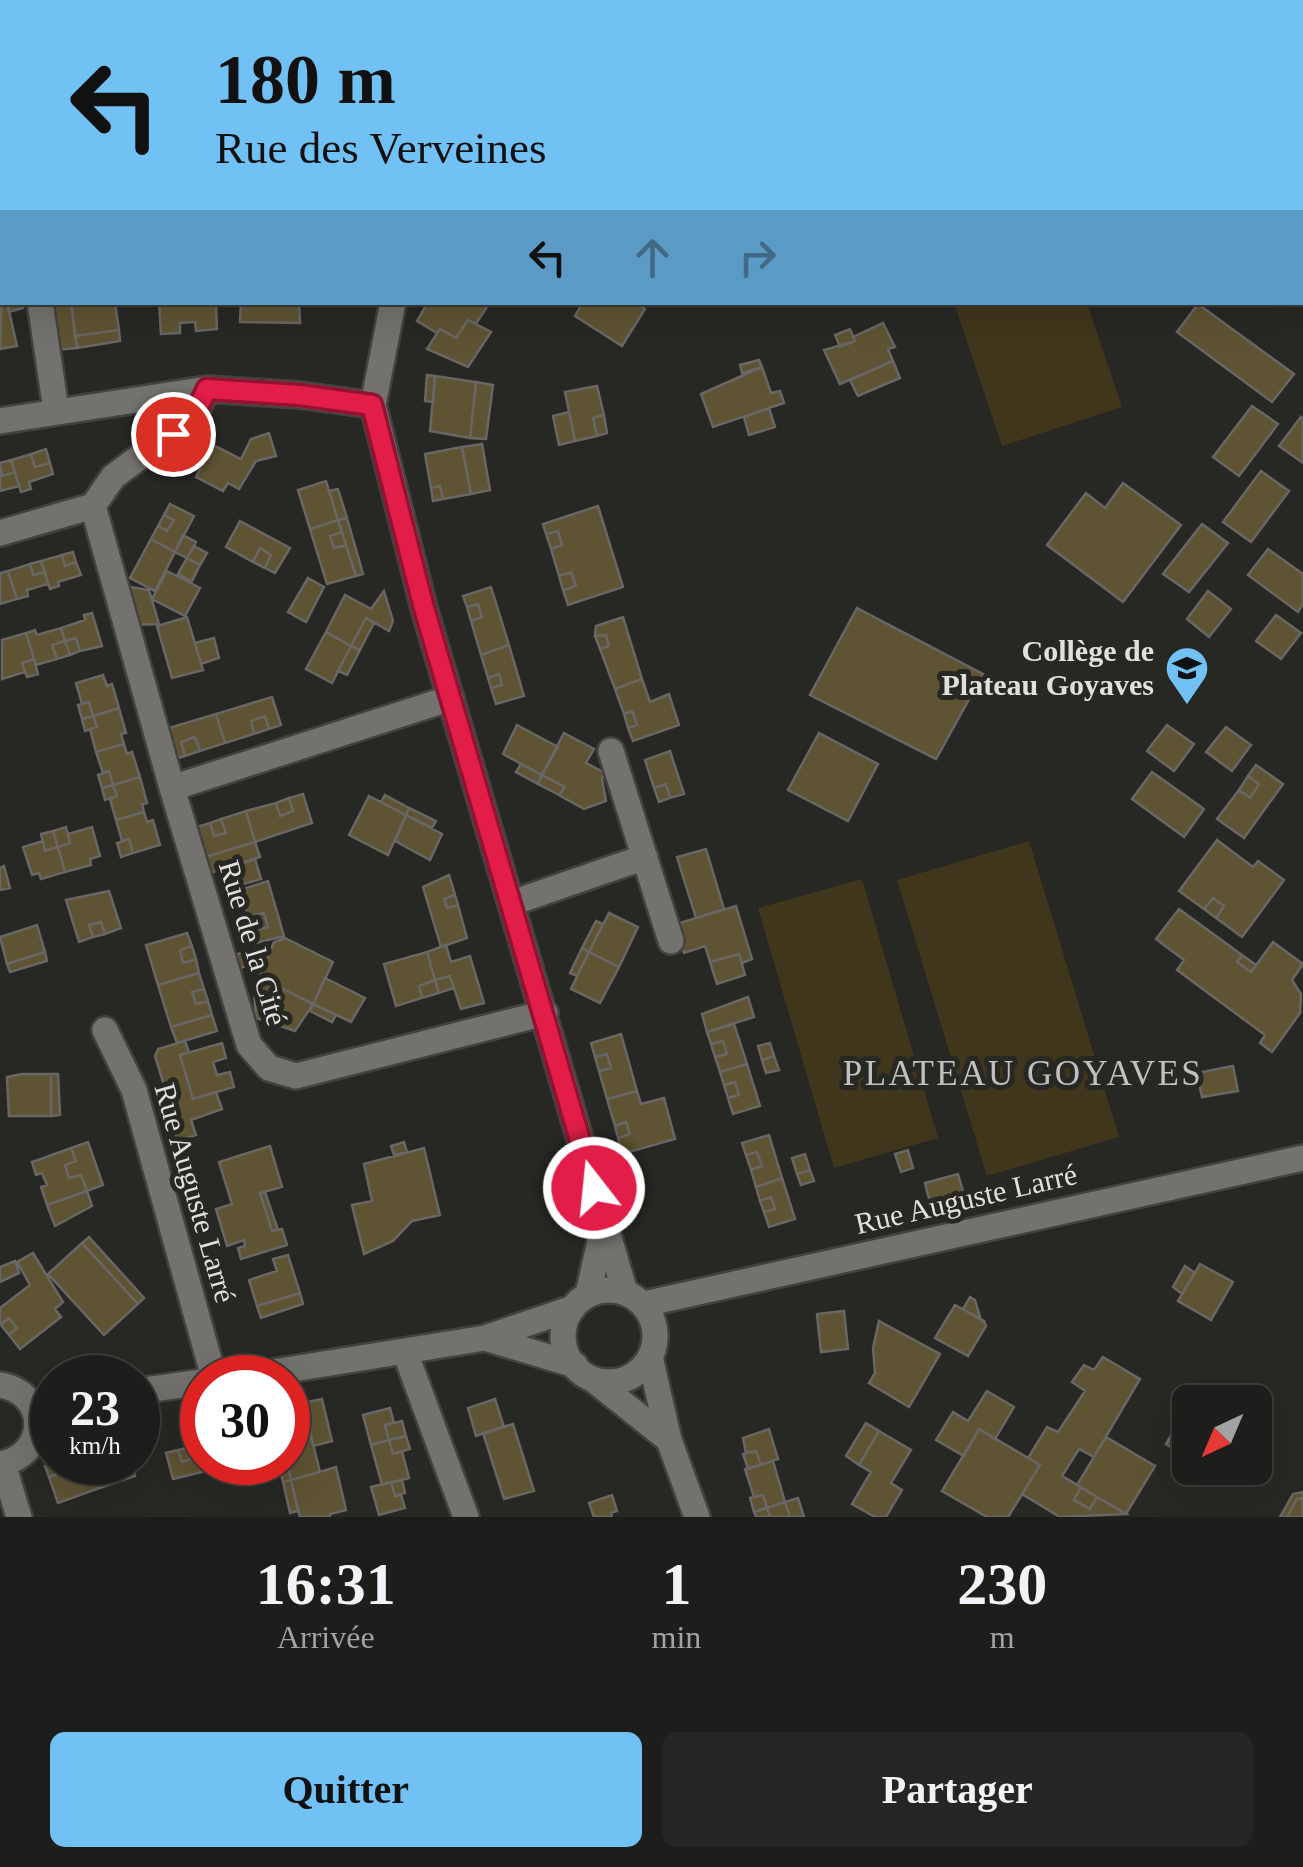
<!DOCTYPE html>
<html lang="fr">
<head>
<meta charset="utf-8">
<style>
  :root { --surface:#1d1d1b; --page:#252624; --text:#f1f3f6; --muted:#a0a2a3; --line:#3b3b3a; --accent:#71c1f5 }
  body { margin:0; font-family:Georgia,serif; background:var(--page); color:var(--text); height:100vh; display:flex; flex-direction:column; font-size:38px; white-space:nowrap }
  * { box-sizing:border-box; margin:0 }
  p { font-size:32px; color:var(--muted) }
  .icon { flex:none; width:55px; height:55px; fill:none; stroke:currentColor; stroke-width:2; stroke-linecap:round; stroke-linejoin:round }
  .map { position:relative; height:1517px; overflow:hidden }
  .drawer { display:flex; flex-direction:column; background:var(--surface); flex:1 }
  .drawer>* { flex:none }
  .top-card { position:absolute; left:0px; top:0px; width:1305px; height:305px; box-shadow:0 10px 40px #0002,0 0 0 2px var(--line); background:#71c1f5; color:#111; overflow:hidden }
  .needle { width:65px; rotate:224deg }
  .tools { position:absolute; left:1172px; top:1385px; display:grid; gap:20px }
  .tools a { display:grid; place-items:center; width:100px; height:100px; border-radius:15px; background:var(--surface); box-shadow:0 10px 40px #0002,0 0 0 2px var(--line); font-size:50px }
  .speed { position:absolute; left:30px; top:1355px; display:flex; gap:20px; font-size:50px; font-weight:700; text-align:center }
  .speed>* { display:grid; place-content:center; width:130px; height:130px; border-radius:50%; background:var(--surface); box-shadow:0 10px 40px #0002,0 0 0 2px var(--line); line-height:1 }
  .speed small { font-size:25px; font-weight:400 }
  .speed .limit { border:15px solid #d22; background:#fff; color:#111 }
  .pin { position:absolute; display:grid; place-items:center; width:85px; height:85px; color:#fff; margin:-42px; border:5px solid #fff; border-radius:50%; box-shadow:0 2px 10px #0007 }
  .me { position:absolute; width:110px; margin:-55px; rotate:344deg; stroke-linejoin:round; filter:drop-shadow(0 0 8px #0008) }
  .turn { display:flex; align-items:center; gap:35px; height:210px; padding:0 50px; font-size:45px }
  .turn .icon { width:130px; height:130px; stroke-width:2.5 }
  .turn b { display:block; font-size:70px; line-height:85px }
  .lanes { display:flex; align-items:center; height:95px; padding:0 50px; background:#0003; justify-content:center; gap:50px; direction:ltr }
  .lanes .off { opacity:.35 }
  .eta { display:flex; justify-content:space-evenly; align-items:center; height:170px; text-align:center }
  .eta b { font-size:60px; font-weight:700; line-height:70px }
  .button { display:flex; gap:20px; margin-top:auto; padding:20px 50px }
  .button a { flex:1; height:115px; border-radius:15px; background:var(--accent); color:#111; font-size:40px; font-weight:700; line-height:115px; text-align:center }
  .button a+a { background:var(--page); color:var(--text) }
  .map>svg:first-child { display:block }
</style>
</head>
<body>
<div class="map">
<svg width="1303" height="1517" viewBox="0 0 1303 1517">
  <rect width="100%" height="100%" fill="#272724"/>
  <!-- green -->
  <path fill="#3f361b" d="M954,303H1087L1122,407L1002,446Z
    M1029,841L1119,1137L987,1176L897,880Z
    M862,879L938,1138L834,1168L758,908Z"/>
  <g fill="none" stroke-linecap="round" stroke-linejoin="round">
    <!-- stream -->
    <path stroke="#001522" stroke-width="9" d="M761,0L768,2
      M1302,18H1303"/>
  </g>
  <!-- building -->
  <path fill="#5e5332" stroke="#686765" stroke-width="2.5" d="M161,0H234V2H162Z
    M342,0H398V2H342Z
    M450,0H495L500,2H449Z
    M2,287V302H7L17,346L0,349Z
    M7,302H21L23,308L9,312Z
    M71,302L77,348L55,350L48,305Z
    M71,302H115L119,330L75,336Z
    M159,302H216L217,329L196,331L195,322L180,323V333L161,334Z
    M241,302H299L300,323L240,322Z
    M428,302H490L476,324L468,320L456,338L440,329L437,333L417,321Z
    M583,302H635L645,309L622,346L575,316Z
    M1198,304L1294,374L1272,402L1177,332Z
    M468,320L491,332L468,367L427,349L440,329L456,338Z
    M883,323L895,347L888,349L893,361L840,384L824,350L855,341L853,337Z
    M850,329L855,341L840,347L835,335Z
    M119,330L120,341L77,348L75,336Z
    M759,360L762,367L742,373L740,365Z
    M893,361L900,378L858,396L850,380Z
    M762,367L771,393L780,391L784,403L713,427L701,394Z
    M427,375L435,376L433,402L425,401Z
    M435,376L476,382L470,438L430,431Z
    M476,382L493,385L486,439L470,438Z
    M597,386L604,415L593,418L597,436L575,441L565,392Z
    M1252,406L1278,424L1239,476L1213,457Z
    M769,408L775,427L749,435L744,417Z
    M569,412L575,441L559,445L553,416Z
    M604,415L607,433L597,436L593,418Z
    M1301,417L1303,419V463L1279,446Z
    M269,433L276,456L256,461L239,489L228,483L223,491L196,477L213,445L241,459L251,439Z
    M482,444L490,490L471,494L462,447Z
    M462,447L471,494L443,499L440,486L431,488L425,454Z
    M46,449L50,463L35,467L31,454Z
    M31,454L35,467L50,463L53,474L29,482L31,489L21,492L11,460Z
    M11,460L15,472L2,476L0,463Z
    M0,467L2,476L15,472L19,486L0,491Z
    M1261,471L1289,491L1251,542L1223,522Z
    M326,481L338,520L310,529L298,490Z
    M1123,483L1181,525L1123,602L1047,545L1086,493L1105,508Z
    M440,486L443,499L433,501L431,488Z
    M338,489L347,518L338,520L329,491Z
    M170,504L194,516L175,552L151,539L158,526L167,531L174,520L164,515Z
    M598,506L623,587L568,605L563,590L576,586L571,572L559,576L551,549L562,545L558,531L546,534L543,524Z
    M164,515L174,520L167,531L158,526Z
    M347,518L363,574L356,576L338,520Z
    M338,520L342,532L330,536L334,548L346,545L356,576L327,584L310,529Z
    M240,521L290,548L275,573L265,568L271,555L260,548L253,562L226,547Z
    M1202,524L1228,543L1189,592L1163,574Z
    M558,531L562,545L551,549L546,534Z
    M342,532L346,545L334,548L330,536Z
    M183,535L196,542L187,558L175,552Z
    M151,539L175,552L155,591L130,578Z
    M194,546L207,553L200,565L187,558Z
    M260,548L271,555L265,568L253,562Z
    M1268,549L1303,574V604L1298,612L1248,575Z
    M73,552L76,562L65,566L62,555Z
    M62,555L65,566L76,562L81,575L58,582L59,586L50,589L41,561Z
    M187,558L200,565L192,581L178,574Z
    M41,561L45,572L33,575L30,564Z
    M30,564L33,575L45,572L48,584L27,590L28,596L17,599L8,571Z
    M8,571L17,599L0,604V573Z
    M167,571L200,588L185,616L152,599Z
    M571,572L576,586L563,590L559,576Z
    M308,578L324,587L306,622L288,612Z
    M118,585L149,590L159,624L130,625Z
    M491,587L509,645L481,655L471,621L482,617L478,604L467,607L463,596Z
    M384,591L393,621L389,631L366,618L351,646L326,632L345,595L371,609Z
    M1208,591L1231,609L1209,637L1187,619Z
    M478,604L482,617L471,621L467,607Z
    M857,608L983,674L936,759L810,695Z
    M92,613L102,646L80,651L76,638L65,641L61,628L85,620L84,615Z
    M1276,615L1301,633L1281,659L1256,641Z
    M187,617L203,670L172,678L157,626Z
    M623,617L642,679L615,689L600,649L609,646L606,635L595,636L596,626Z
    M366,618L374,623L360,650L351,646Z
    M61,628L65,641L52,645L57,659L36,665L26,633L35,630L37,635Z
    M326,632L351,646L332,683L306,669Z
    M26,633L34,659L22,663L25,672L2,679V640Z
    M606,635L609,646L600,649L595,636Z
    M76,638L80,651L70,655L65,641Z
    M214,638L219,658L201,664L195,643Z
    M65,641L70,655L57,659L52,645Z
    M509,645L524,696L496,704L491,688L502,685L499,674L488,678L481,655Z
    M351,646L360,650L347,675L338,671Z
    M34,659L38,674L27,677L22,663Z
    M499,674L502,685L491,688L488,678Z
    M103,675L107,686L112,684L119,708L93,716L89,702L82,704L76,683Z
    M642,679L650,702L669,694L679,725L633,741L628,728L637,725L632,711L624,714L615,689Z
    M272,697L281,725L269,729L265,716L251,721L254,734L225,743L216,714Z
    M89,702L93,716L82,719L78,705Z
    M119,708L126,733L121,734L124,744L96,752L90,729L97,727L93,716Z
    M632,711L637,725L628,728L624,714Z
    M216,714L225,743L200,751L195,737L181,742L185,756L172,760L162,730Z
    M93,716L97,727L85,731L82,719Z
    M265,716L269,729L254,734L251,721Z
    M517,725L558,747L542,775L503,754Z
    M1167,725L1194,744L1174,771L1147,751Z
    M1226,727L1251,745L1232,771L1206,752Z
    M564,733L594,749L586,763L605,773L602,779L606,801L584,809L559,795L565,787L542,775Z
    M819,733L878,764L848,821L788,790Z
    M195,737L200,751L185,756L181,742Z
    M124,744L127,754L132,752L140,777L113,785L109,771L103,773L96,752Z
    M670,751L684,794L670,798L666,784L654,788L645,760Z
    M521,764L542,775L538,784L516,772Z
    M1256,765L1283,784L1244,838L1217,819L1239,790L1250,798L1259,784L1248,776Z
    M109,771L113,785L102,788L98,775Z
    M1152,772L1204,809L1184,837L1132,799Z
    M542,775L565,787L559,795L538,784Z
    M1248,776L1259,784L1250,798L1239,790Z
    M140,777L147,803L142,804L144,812L116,820L110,799L117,796L113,785Z
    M666,784L670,798L659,802L654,788Z
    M113,785L117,796L105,800L102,788Z
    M303,794L312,823L255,842L246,811L276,803L280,816L293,811L289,798Z
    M385,795L409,808L406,815L381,802Z
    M369,796L406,815L388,855L349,835Z
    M289,798L293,811L280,816L276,803Z
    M409,808L436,821L432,828L406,815Z
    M246,811L255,842L202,858L193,828L210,823L214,836L226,833L221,819Z
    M144,812L147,822L153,820L160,845L133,853L129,839L122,841L116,820Z
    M406,815L442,834L430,860L395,841Z
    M221,819L226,833L214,836L210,823Z
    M66,827L70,843L58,847L53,831Z
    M92,827L100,856L90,859L91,865L65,872L58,847L70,843L68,834Z
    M53,831L58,847L45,851L41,834Z
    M129,839L133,853L121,857L117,843Z
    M1217,840L1253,867L1258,861L1284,880L1242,937L1216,918L1224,906L1213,898L1204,909L1179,891Z
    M43,841L45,851L58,847L65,872L41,879L39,873L32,875L23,847Z
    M255,842L260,857L207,874L202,858Z
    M706,849L724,909L696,918L677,857Z
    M255,859L261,879L240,885L234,866Z
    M4,866L10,888L0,890V868Z
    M449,875L455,895L444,899L447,908L458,905L467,938L441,947L423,887Z
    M268,881L284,936L256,943L252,931L268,927L264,913L248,917L240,890Z
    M109,891L121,928L105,934L101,922L89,925L93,937L79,942L66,900Z
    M455,895L458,905L447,908L444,899Z
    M1213,898L1224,906L1216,918L1204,909Z
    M736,906L752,959L742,963L739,954L710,962L705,946L684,953L676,924Z
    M1179,909L1242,955L1237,962L1251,972L1273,942L1303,964L1292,980L1301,994L1300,1013L1272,1052L1260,1043L1265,1035L1177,970L1184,960L1156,939Z
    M264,913L268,927L252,931L248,917Z
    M609,913L638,927L619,967L589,952Z
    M596,921L603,924L589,952L582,948Z
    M101,922L105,934L93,937L89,925Z
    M37,925L45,952L7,964L0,937Z
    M187,933L192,946L180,950L183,963L196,959L199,973L158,985L146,945Z
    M285,938L333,962L313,1004L259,977L274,942Z
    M446,945L451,962L470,956L484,1003L461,1009L450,976L435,980L427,952Z
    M192,946L196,959L183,963L180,950Z
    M256,948L261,962L237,969L232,956Z
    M582,948L589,952L577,976L570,973Z
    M45,952L47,961L10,972L7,964Z
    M427,952L435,980L419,986L422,998L396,1006L384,964Z
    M589,952L619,967L600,1003L571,989Z
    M739,954L745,975L717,984L710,962Z
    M1242,955L1256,965L1251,972L1237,962Z
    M199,973L204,989L192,992L196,1004L208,1001L212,1015L171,1027L158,985Z
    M450,976L454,988L439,993L435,980Z
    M259,977L313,1004L295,1031L256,1018L254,992Z
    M325,978L365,998L351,1022L313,1004Z
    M435,980L439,993L422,998L419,986Z
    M204,989L208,1001L196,1004L192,992Z
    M748,997L754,1017L707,1032L702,1014Z
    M313,1004L336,1015L332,1022L310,1011Z
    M212,1015L217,1031L177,1043L171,1027Z
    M734,1024L747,1064L720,1072L715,1057L727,1054L723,1041L711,1044L707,1032Z
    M621,1034L637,1091L607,1099L599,1071L611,1068L607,1054L595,1057L591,1043Z
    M185,1041L189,1052L180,1055L193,1099L216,1092L222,1109L191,1120L196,1135L177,1141L173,1126L176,1125L155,1056L158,1049Z
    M723,1041L727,1054L715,1057L711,1044Z
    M222,1043L226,1058L213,1062L217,1075L230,1072L234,1087L193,1099L180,1055Z
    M770,1043L774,1056L762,1060L758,1046Z
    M607,1054L611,1068L599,1071L595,1057Z
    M774,1056L779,1070L766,1073L762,1060Z
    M747,1064L760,1106L733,1114L728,1098L739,1095L735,1082L724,1085L720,1072Z
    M1233,1066L1238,1091L1202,1097L1197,1073Z
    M22,1074H51V1116H9L7,1077Z
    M51,1074H58L60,1115L51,1116Z
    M735,1082L739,1095L728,1098L724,1085Z
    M637,1091L641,1104L664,1098L675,1139L622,1154L618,1138L630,1134L626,1122L615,1126L607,1099Z
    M626,1122L630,1134L618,1138L615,1126Z
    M769,1135L782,1178L756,1187L751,1170L762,1166L757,1152L746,1155L742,1143Z
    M88,1142L103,1185L87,1191L81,1175L69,1178L65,1165L76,1161L71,1148Z
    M404,1142L407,1152L394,1155L391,1146Z
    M270,1146L282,1187L260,1193L272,1231L282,1229L287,1245L241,1259L238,1248L245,1246L244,1240L227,1246L216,1209L232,1204L219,1162Z
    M71,1148L76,1161L65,1165L69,1178L81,1175L87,1191L47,1205L41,1187L47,1185L42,1173L36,1175L32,1162Z
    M424,1148L440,1215L412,1221L393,1241L364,1254L352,1205L372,1201L364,1164Z
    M908,1150L913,1168L901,1172L895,1154Z
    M757,1152L762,1166L751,1170L746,1155Z
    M805,1154L810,1170L797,1174L792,1158Z
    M810,1170L814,1181L801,1185L797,1174Z
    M958,1174L965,1198L931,1207L925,1183Z
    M782,1178L795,1219L769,1227L764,1212L775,1209L771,1197L760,1201L756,1187Z
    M87,1191L92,1206L55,1226L47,1205Z
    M265,1192L278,1230L272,1231L260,1193Z
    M771,1197L775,1209L764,1212L760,1201Z
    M89,1237L144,1298L138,1304L82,1243Z
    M82,1243L138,1304L104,1335L48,1274Z
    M33,1253L63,1302L55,1309L61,1317L20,1349L9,1335L17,1328L9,1318L0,1324V1308L30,1285L17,1262Z
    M288,1255L300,1293L257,1306L249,1280L277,1271L273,1259Z
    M15,1261L19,1273L0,1282V1267Z
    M1200,1264L1233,1282L1211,1320L1178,1301Z
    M1185,1266L1195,1273L1182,1294L1173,1287Z
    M300,1293L303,1304L261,1318L257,1306Z
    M970,1297L975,1300L981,1320L963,1309Z
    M955,1305L984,1321L986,1326L968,1356L935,1338Z
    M844,1311L848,1349L821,1352L817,1314Z
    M9,1318L17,1328L9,1335L1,1325Z
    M879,1321L940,1354L909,1407L869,1383L875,1373L873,1348Z
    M1103,1357L1140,1379L1094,1457L1079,1449L1062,1476L1081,1487L1074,1500L1090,1509L1097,1497L1126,1514L1060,1517L1022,1494L1040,1465L1028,1458L1047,1427L1058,1432L1085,1391L1072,1382L1084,1365L1094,1370Z
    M987,1391L1014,1407L995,1439L979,1429L964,1456L936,1440L953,1412L968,1421Z
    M322,1399L332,1441L313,1446L303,1403Z
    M495,1399L504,1427L476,1436L468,1408Z
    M390,1408L394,1423L385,1425L389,1440L371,1445L363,1415Z
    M402,1421L406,1436L389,1440L385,1425Z
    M308,1423L320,1472L291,1480L287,1462L288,1428Z
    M866,1423L879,1431L859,1465L846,1456Z
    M513,1424L534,1491L504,1499L483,1433Z
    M1177,1425L1190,1433L1181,1453L1166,1444Z
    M769,1429L778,1459L761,1465L756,1451L746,1453L743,1438Z
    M979,1429L1040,1465L1008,1517H987L942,1491Z
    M879,1431L911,1450L891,1483L902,1490L886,1517H875L852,1504L871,1472L859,1465Z
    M406,1436L410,1449L393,1454L389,1440Z
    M1106,1437L1155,1466L1126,1514L1077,1485Z
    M389,1440L393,1454L402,1451L409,1478L382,1485L371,1445Z
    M202,1444V1462H212L214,1469L173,1479L166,1453L178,1450L182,1462L195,1458L193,1446Z
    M193,1446L195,1458L182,1462L178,1450Z
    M756,1451L761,1465L748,1469L743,1454Z
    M773,1461L785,1502L767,1508L763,1495L754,1497L745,1469Z
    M56,1462H87V1464L49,1477L45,1466Z
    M131,1462L135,1476L97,1489L87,1464Z
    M278,1462H287L291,1480L283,1482Z
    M87,1464L97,1489L58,1503L49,1477Z
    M336,1467L346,1510L330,1514V1517H300L291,1480Z
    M291,1480L298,1511L290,1513L283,1482Z
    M402,1480L405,1493L395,1496L391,1482Z
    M391,1482L395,1496L401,1495L405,1508L379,1515L371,1487Z
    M1081,1487L1097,1497L1090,1509L1074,1500Z
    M1303,1492V1498L1297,1499L1287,1517H1280L1293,1494Z
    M612,1495L617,1511L611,1513L612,1517H594L589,1503Z
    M763,1495L767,1508L754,1512L750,1498Z
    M798,1498L804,1517H790L785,1502Z
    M1303,1498V1517H1287L1297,1499Z
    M785,1502L790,1517H770L767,1508Z
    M767,1508L770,1517H756L754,1512Z"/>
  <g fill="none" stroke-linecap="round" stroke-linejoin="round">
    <!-- minor casing -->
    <g stroke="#424240" stroke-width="30">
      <path id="minor" d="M0,107L2,106
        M40,302L56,410
        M393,302L373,405L424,608L625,1292
        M0,421L207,389L299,395L373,405
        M93,506L172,788L249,1045L269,1068L296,1076L545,1013
        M0,533L93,506L113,477L194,416L207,389
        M611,751L671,941
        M172,788L451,698
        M512,903L645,857
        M105,1030L134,1090L214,1378
        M563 1336a46 46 0 1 1 92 0a46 46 0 1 1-92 0Z
        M588,1294L603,1228
        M644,1304L1303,1158
        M485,1338L575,1365
        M405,1352L466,1517
        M650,1357L669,1440L697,1517
        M237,1378L485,1338L573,1308
        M595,1381L669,1440
        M0,1385C49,1393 49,1455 0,1464
        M138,1391L202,1382
        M3,1464L19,1517"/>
    </g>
    <!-- minor -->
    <use href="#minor" stroke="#73726f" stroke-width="25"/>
  </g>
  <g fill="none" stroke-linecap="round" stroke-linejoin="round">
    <!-- route casing -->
    <g stroke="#92132f" stroke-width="25">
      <path id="route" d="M173,434L194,416L207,389L299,395L372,405L424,608L594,1188"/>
    </g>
    <!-- route -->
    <use href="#route" stroke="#e11d48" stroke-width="18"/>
  </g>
  <!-- icons -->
  <defs>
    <g id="school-pin" transform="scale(2.25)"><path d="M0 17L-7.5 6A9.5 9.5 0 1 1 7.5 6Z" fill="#71c1f5" stroke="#272724"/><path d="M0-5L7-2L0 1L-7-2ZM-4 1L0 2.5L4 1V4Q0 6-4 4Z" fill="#111"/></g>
  </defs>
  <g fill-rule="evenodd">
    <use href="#school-pin" x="1187" y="668"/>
  </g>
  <g text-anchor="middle" stroke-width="10" stroke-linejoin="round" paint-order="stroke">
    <!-- poi labels -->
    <g font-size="30" font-weight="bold" fill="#e1e0df" stroke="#272724" text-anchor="end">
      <text x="1154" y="661">Collège de<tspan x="1154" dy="34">Plateau Goyaves</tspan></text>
    </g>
    <!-- street labels -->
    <g font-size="30" fill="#e1e0df" stroke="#272724">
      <text transform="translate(253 943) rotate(73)" y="10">Rue de la Cité</text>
      <text transform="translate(195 1193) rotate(74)" y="10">Rue Auguste Larré</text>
      <text transform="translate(966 1199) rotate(-13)" y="10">Rue Auguste Larré</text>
    </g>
    <!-- quarter labels -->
    <g font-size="35" letter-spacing="2.5" fill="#c1c0bd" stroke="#272724">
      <text x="1023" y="1085">PLATEAU GOYAVES</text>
    </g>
  </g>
</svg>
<div class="tools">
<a><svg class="needle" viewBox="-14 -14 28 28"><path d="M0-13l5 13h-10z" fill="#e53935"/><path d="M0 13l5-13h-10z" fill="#a0a2a3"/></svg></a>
</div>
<div class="speed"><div>23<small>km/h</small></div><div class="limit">30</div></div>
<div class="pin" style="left:173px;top:434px;background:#d93025"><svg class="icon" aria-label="arrive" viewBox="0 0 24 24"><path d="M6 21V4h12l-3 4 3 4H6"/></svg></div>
<svg class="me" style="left:594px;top:1188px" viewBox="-20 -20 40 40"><circle r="17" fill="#e11d48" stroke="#fff" stroke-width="3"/><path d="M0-11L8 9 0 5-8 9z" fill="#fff"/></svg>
<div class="top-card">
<div class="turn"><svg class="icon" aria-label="left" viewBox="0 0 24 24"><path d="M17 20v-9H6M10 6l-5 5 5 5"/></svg><div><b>180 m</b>Rue des Verveines</div></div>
<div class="lanes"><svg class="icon" aria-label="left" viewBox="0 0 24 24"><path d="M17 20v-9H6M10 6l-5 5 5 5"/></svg><svg class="icon off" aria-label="ahead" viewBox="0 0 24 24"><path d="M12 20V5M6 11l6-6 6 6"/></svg><svg class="icon off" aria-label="right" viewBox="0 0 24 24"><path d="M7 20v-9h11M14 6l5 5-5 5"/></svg></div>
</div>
</div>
<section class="drawer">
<div class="eta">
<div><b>16:31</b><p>Arrivée</p></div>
<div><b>1</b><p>min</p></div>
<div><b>230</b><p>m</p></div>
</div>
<div class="button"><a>Quitter</a><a>Partager</a></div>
</section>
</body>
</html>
